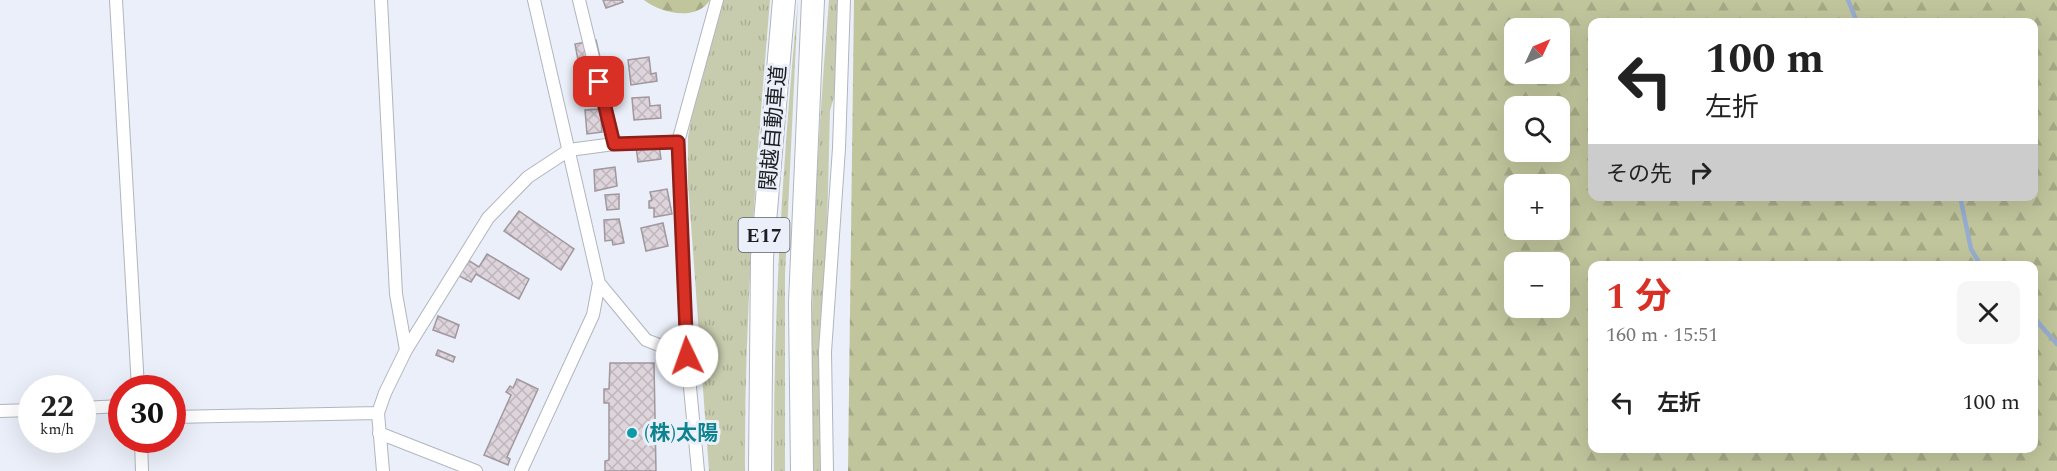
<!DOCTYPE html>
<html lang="ja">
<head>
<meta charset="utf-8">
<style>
  :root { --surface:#fff; --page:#f6f6f6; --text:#222; --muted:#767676; --accent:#d93025 }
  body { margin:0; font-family:Spectral,"Noto Sans JP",serif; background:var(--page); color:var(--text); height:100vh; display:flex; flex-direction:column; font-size:22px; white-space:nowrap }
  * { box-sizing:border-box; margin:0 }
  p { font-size:20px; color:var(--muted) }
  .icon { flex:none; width:33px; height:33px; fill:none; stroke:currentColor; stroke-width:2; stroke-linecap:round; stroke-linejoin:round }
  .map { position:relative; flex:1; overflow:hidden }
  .sheet { position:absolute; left:1588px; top:261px; width:450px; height:192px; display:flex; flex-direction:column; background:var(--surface); border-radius:12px; box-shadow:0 6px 24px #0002 }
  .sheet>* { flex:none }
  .guide { position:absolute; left:1588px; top:18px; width:450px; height:183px; border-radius:12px; box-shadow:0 6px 24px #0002; background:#fff; color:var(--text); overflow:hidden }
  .needle { width:39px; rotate:46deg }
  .fabs { position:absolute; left:1504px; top:18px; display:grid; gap:12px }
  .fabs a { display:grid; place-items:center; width:66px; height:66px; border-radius:12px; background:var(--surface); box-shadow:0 6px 24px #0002; font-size:30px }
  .speed { position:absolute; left:18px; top:375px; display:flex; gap:12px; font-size:30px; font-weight:700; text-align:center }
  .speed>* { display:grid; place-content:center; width:78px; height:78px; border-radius:50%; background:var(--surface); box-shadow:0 6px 24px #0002; line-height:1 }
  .speed small { font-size:15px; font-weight:400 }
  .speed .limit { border:9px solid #d22; background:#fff; color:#111 }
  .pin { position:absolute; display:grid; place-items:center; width:51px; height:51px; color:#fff; margin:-26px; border-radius:12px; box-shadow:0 3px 9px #0006 }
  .me { position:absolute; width:66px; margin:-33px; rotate:357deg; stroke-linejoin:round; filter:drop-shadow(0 0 4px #0008) }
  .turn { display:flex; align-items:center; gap:21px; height:126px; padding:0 18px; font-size:27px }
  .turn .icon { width:78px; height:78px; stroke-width:2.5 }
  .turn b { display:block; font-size:42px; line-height:51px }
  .then { display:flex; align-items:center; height:57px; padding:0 18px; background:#0003; gap:12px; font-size:22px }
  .round { display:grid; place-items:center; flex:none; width:63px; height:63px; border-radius:12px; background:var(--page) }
  .headline { display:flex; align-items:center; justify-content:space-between; height:102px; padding:0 18px }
  h1 { font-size:36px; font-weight:700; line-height:45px; color:var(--accent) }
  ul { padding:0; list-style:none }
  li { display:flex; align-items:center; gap:18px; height:78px; padding:0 18px }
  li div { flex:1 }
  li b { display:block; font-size:22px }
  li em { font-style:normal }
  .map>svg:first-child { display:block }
</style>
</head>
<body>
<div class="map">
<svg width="2057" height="471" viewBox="0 0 2057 471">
  <defs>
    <pattern id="grass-tufts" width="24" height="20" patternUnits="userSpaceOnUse" patternTransform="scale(1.5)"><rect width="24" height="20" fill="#c8ccae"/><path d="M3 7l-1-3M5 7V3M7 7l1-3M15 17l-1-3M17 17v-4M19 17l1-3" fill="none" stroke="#abaf95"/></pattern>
    <pattern id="forest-firs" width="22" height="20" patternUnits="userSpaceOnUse" patternTransform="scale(1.5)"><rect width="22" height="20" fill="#c0c59c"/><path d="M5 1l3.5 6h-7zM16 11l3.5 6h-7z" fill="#a5a986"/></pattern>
    <pattern id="building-cross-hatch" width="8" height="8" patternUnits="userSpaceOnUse" patternTransform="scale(1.5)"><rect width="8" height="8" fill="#ded4db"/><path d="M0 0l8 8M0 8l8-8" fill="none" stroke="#beb6bc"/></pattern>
  </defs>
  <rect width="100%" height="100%" fill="#eaeff9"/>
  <!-- grass -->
  <path fill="url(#grass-tufts)" d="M723,0H770C757,157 744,314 745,471H709L688,183V137L691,120Z
    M798,0L785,275V471H774C773,313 783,157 798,0Z
    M829,0H842L838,83L830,111L824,352L826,471H813C808,314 816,157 829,0Z"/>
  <!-- forest -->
  <path fill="url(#forest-firs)" fill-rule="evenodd" d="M644,0H710C696,22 661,13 644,0Z
    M854,0H2057V471H848ZM1593,22H2034V196H1593ZM1515,28H1560V74H1515ZM1515,106H1560V152H1515ZM1515,184H1560V230H1515ZM1515,262H1560V308H1515ZM1593,266H2034V448H1593Z"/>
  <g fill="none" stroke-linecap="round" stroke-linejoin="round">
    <!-- stream -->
    <path stroke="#97adcf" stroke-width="4.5" d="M1848,0L1857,22
      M1960,196L1971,249L1981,266
      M2034,318L2057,344"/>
  </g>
  <!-- building -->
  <path fill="url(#building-cross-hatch)" stroke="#a1979e" stroke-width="1.5" d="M603,0H622L623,2L606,8Z
    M596,40L601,62L579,65L575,44Z
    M649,57L651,74L656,73L657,81L631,85L628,60Z
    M649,97L650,106L660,105L661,118L634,120L632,98Z
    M600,109L602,132L587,134L585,110Z
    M658,139L661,159L638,162L636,146Z
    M615,167L617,186L595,191L594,170Z
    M667,189L672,214L654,217V208H649V201L652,200L650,192Z
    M619,194V209L607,210L605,195Z
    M519,211L574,249L561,270L504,231Z
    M619,219L624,243L613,245L612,240L605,241L604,220Z
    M663,223L668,246L646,251L641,228Z
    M487,254L529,279L519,299L476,274L471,282L459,276L468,260L479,267Z
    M438,316L459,325L455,338L433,330Z
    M438,350L455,357L453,362L436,355Z
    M610,363H654L656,471H605V461L609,460V403H604V389H609Z
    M517,379L538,389L507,457L510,459L508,465L484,455L511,395L506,392L510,386L513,388Z"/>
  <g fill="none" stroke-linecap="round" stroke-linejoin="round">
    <!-- street casing -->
    <g stroke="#b1b5be" stroke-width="14">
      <path id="street" d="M116,0L138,388
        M381,0L396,294L406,350
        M534,0L599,283L646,340L687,356L698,471
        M579,0L614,144
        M678,142L717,0
        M82,408L122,406
        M0,411L32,410
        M172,417L378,413
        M379,433L476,471
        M141,440L142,471
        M383,471L378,413L385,393L406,350L488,218L528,177L569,150L614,144L678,142L687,356
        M521,471L593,315L599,283
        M827,471L825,352L839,148L844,0"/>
    </g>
    <!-- highway casing -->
    <g stroke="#b1b5be" stroke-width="24">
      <path id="highway" d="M760,471L762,257L784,0
        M802,471L800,303L813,0"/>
    </g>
    <!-- street -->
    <use href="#street" stroke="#fff" stroke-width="12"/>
    <!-- highway -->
    <use href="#highway" stroke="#fff" stroke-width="22"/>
  </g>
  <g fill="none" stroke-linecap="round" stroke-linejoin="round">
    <!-- route casing -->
    <g stroke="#8d1f18" stroke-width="15">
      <path id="route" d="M599,82L614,144L678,142L687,356"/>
    </g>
    <!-- route -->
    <use href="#route" stroke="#d93025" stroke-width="10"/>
  </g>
  <!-- markers -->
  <circle fill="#0f9aa8" stroke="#eaeff9" stroke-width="2" cx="632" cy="433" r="6"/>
  <g text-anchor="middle" stroke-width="6" stroke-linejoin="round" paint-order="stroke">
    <!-- shield labels -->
    <rect fill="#eaeff9" stroke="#5a5d62" stroke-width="1.5" x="738.5" y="218" width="51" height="34" rx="4.5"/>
    <g font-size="20" font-weight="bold" fill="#1d1e22">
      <text x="764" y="242">E17</text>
    </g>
    <!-- street labels -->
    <g font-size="21" fill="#1d1e22" stroke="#eaeff9">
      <text transform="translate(773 128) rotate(-85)" y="7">関越自動車道</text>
    </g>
    <!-- culture labels -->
    <g font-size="21" font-weight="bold" fill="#0d838f" stroke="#eaeff9" text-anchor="start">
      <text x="644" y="440">(株)太陽</text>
    </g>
  </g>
</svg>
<div class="fabs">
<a><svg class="needle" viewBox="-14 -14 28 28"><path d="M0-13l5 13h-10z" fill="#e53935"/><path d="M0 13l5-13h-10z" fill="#767676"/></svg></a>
<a><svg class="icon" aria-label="search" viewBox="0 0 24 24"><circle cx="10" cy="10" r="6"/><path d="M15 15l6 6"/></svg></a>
<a>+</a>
<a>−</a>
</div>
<div class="speed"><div>22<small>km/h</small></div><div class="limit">30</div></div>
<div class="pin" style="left:599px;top:82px;background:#d93025"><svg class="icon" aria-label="arrive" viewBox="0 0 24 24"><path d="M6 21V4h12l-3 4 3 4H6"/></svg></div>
<svg class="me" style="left:687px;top:356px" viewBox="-20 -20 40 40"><circle r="19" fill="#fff"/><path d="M0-13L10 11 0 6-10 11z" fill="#d93025"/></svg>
<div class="guide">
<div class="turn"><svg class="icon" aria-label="left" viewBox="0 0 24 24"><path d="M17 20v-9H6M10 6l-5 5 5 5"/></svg><div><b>100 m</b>左折</div></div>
<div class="then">その先<svg class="icon" aria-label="right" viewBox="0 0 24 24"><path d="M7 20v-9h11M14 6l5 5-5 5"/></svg></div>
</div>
<section class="sheet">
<div class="headline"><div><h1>1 分</h1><p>160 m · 15:51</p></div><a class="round"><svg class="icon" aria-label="close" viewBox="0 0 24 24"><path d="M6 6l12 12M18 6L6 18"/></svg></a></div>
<ul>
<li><svg class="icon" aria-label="left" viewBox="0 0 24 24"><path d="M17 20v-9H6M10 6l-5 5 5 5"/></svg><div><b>左折</b></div><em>100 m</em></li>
</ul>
</section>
</div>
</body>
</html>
